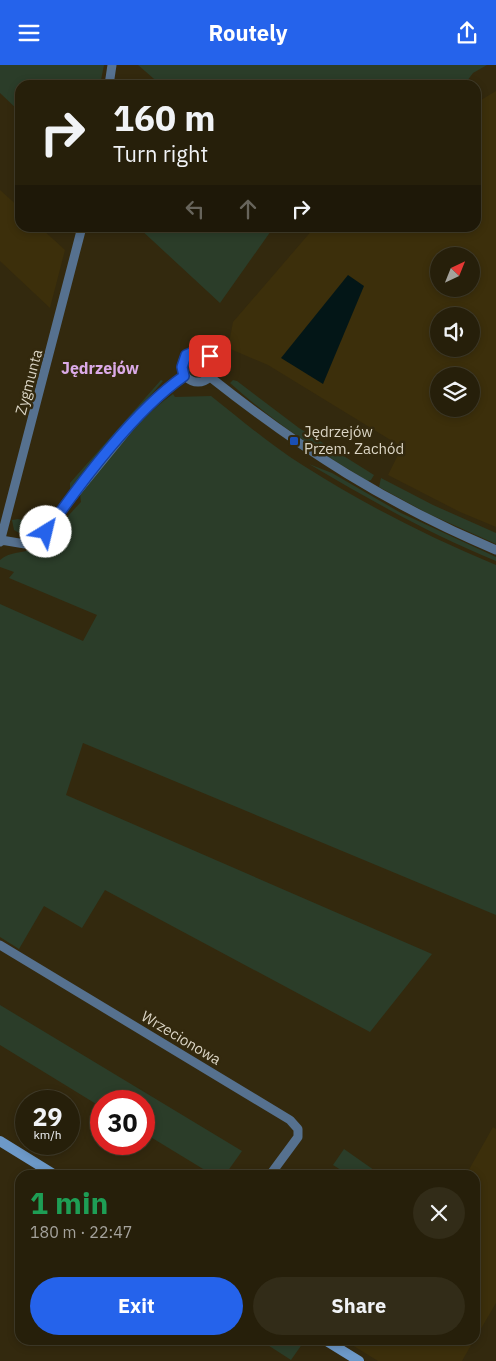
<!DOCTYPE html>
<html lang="en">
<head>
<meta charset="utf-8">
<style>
  :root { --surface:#261f0a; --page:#322c18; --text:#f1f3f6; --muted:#a4a29c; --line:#423d2b; --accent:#2563eb }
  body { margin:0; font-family:"IBM Plex Sans",sans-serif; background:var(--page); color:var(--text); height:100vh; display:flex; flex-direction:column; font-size:19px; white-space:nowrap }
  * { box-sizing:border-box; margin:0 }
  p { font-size:16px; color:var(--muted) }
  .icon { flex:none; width:28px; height:28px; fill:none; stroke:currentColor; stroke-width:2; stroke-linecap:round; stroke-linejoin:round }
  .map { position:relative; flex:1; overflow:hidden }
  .drawer { position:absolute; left:15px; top:1105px; width:465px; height:175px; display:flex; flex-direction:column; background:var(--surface); border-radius:15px; box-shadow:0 2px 8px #0003,0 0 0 1px var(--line) }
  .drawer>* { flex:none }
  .banner { position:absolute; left:15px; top:15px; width:466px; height:152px; border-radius:15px; box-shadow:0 2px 8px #0003,0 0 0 1px var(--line); background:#261f0a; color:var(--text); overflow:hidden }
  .needle { width:32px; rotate:43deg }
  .fabs { position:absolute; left:430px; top:182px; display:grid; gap:10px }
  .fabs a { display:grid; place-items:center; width:50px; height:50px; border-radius:50%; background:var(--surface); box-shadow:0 2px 8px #0003,0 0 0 1px var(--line); font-size:25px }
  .speed { position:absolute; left:15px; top:1025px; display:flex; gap:10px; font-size:25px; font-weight:700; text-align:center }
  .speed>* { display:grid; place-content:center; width:65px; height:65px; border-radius:50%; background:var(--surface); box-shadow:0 2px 8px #0003,0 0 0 1px var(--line); line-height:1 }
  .speed small { font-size:12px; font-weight:400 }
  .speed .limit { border:8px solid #d22; background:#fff; color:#111 }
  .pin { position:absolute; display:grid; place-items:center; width:42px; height:42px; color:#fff; margin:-21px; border-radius:10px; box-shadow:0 2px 8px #0006 }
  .me { position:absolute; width:55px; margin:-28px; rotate:36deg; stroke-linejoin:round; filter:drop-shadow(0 0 4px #0008) }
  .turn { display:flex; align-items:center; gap:18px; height:105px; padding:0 15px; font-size:22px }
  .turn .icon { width:65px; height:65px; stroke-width:2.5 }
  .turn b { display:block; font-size:35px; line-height:42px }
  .lanes { display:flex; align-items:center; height:48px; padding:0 15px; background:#0003; justify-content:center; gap:25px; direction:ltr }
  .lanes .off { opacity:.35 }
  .round { display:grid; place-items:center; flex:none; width:52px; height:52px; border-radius:26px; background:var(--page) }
  .head { display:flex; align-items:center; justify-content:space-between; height:85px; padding:0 15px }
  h1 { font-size:30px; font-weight:800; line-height:38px; color:#1e9e55 }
  .primary-button { display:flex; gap:10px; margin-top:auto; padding:10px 15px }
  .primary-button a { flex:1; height:58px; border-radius:30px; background:var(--accent); color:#fff; font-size:20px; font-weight:800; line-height:58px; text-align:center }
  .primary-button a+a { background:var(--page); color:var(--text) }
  header { display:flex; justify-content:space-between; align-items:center; height:65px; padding:0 15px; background:var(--accent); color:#fff; font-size:22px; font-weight:800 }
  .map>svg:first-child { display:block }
</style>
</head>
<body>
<header><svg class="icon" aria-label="menu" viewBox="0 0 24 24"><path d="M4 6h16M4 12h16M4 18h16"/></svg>Routely<svg class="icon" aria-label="share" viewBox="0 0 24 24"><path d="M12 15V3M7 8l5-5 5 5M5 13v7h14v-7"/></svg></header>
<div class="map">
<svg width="496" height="1296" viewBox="0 0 496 1296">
  <rect width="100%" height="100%" fill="#33290e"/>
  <!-- built -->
  <path fill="#3c2f0b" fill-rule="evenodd" d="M496,26V462L460,447L388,410L402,382L268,300L228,283L233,257L314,163L476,162V38ZM439,191H471V224H439ZM439,251H471V284H439ZM439,311H471V344H439Z
    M0,125L20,143V162L41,163L65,185L50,243L0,196Z
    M493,1062L496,1064V1238L475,1274V1110H466Z
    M344,1275H474L462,1296H378Z"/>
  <!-- green -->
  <path fill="#2b3d29" d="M0,0H104L100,20H20V47L0,28Z
    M138,0H487L473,8L464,20H161Z
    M139,163H273L220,238Z
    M188 302a10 10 0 1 1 20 0a10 10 0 1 1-20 0Z
    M161,315L163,316L70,425V418Z
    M233,315L237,316L299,363L374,410L371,415L368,416C319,387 272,356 230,318Z
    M173,329L175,332L211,331C243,356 270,380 304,401C365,440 429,472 496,500V850L83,678L66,730L432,889L370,967L105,825L82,863L44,841L19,884L0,872V539L83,576L97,550L9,513L14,507L0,502V495C10,486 21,489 32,484C46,478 69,449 81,437L80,429C109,394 136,355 173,329Z
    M309,399L332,408L401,448L496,492V496C430,469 370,435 309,399Z
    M381,413L433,440L496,468V479L427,448L379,422Z
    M44,446L47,454L37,467L26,472L14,465L12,455L18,454L31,457Z
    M0,940L242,1086L225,1110H213L144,1068V1036H101V1042L0,980Z
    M344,1084L381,1110H349L333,1100Z
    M260,1275H305L291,1295Z"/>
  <!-- water -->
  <path fill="#031617" d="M348,210L364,221L323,319L281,293Z"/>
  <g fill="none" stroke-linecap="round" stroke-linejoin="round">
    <!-- street -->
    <path stroke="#56718f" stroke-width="9" d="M109,20L112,0
      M182 301a16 16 0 1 1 32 0a16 16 0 1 1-32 0Z
      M210,312C302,385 387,439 496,485
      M1,475L25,479L40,472L138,352L171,320L185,311
      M0,477L82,162
      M0,880L290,1055L298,1064V1072L270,1110"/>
    <!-- secondary -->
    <path stroke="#6d99c8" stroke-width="10" d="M0,1076L55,1110
      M325,1275L359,1296"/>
  </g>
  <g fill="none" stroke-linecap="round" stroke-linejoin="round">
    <!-- route casing -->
    <g stroke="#184099" stroke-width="12">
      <path id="route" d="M46,467C82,416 134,346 184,311L182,302L186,290L198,285L210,291"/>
    </g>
    <!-- route -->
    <use href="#route" stroke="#2563eb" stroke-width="9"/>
  </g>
  <!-- markers -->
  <rect fill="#1a4fb4" stroke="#33290e" stroke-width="2" x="289" y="371" width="10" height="10" rx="2.5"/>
  <g text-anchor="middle" stroke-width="5" stroke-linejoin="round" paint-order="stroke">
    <!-- street labels -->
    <g font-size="15" fill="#dbd5c5" stroke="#33290e">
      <text transform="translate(29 317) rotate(-75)" y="5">Zygmunta</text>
      <text transform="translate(181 973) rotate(31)" y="5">Wrzecionowa</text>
    </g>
    <!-- poi labels -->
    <g font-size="15" fill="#dbd5c5" stroke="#33290e" text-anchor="start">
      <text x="304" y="372">Jędrzejów<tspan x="304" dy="17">Przem. Zachód</tspan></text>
    </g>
    <!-- neighbourhood labels -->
    <g font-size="16" font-weight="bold" fill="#dbaae7" stroke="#33290e">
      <text x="100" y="309">Jędrzejów</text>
    </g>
  </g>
</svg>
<div class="fabs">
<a><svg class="needle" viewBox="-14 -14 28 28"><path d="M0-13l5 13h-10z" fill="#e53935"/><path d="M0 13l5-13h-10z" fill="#a4a29c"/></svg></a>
<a><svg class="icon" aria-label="sound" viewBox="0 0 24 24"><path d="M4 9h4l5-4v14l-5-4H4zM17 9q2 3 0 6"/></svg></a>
<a><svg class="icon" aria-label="layers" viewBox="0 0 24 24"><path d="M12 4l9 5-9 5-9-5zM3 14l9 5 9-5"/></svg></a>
</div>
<div class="speed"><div>29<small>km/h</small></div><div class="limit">30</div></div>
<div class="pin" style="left:210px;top:291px;background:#d93025"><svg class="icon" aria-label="arrive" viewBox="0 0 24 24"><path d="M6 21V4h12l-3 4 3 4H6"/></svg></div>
<svg class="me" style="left:46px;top:467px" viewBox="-20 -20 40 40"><circle r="19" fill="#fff"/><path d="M0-13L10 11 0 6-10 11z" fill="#2563eb"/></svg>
<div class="banner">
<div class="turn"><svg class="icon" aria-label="right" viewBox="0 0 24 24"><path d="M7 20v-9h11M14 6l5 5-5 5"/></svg><div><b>160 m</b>Turn right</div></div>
<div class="lanes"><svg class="icon off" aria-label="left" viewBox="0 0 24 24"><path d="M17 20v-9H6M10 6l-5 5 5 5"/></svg><svg class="icon off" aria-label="ahead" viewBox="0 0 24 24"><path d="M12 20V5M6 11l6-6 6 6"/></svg><svg class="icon" aria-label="right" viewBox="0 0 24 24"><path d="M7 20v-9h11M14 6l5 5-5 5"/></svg></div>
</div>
<section class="drawer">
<div class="head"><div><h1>1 min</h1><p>180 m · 22:47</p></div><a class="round"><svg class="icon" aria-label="close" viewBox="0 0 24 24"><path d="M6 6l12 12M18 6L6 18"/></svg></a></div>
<div class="primary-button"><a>Exit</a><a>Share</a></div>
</section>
</div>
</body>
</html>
